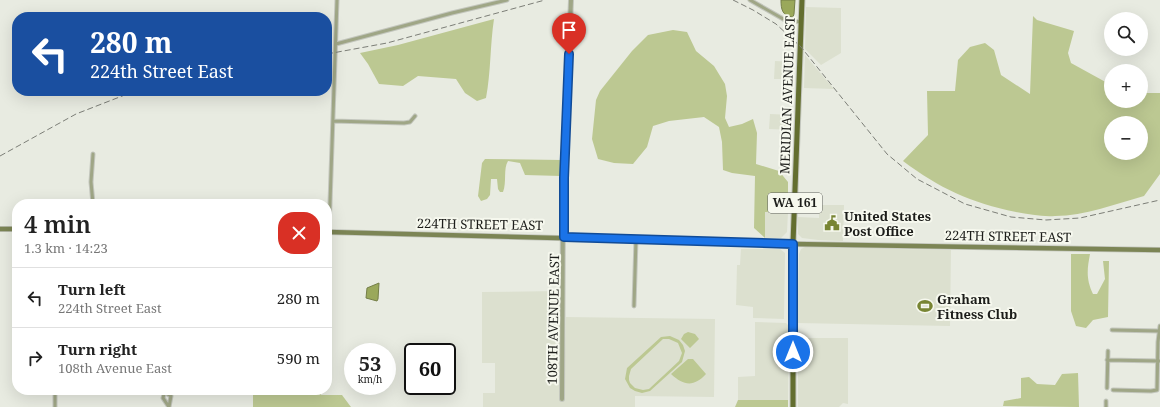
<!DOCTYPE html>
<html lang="en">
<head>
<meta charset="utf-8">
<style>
  :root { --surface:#fff; --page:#f6f6f6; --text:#222; --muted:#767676; --line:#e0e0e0 }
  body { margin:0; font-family:"Noto Serif",serif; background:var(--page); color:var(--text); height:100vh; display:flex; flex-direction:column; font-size:15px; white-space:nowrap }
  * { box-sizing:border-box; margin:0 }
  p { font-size:13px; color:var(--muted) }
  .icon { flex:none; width:22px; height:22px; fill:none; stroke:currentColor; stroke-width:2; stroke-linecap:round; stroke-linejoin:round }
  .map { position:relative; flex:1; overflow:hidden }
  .sheet { position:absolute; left:12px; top:199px; width:320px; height:196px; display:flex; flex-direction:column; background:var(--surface); border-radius:16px; box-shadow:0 4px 16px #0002 }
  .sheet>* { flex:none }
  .guide { position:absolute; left:12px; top:12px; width:320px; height:84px; border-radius:16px; box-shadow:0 4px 16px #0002; background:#1a4fa0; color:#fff; overflow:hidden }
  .buttons { position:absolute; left:1104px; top:12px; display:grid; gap:8px }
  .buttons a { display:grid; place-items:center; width:44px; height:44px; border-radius:50%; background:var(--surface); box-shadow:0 4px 16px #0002; font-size:20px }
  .speed { position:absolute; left:344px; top:343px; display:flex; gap:8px; font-size:20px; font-weight:700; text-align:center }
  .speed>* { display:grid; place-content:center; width:52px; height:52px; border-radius:50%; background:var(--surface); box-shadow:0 4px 16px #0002; line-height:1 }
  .speed small { font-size:10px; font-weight:400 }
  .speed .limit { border:2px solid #111; border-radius:6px; background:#fff; color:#111 }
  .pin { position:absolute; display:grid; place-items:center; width:34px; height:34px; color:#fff; margin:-41px -17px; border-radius:50% 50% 50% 0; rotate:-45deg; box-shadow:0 0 4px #0007 }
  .pin .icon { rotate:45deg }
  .me { position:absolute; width:44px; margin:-22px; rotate:0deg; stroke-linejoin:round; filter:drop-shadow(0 0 3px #0008) }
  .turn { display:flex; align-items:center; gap:14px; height:84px; padding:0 12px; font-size:18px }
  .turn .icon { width:52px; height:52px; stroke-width:2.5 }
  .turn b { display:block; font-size:28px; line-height:34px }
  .round { display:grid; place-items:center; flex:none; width:42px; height:42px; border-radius:16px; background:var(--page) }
  .overview { display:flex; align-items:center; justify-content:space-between; height:68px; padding:0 12px }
  h1 { font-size:24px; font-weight:600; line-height:30px }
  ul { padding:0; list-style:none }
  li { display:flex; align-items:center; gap:12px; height:60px; padding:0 12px; border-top:1px solid var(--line) }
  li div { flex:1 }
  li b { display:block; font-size:15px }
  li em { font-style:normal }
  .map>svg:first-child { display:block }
</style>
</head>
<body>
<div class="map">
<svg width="1160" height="407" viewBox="0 0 1160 407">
  <rect width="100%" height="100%" fill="#e8ebe1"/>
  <!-- built -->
  <path fill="#dce0cf" d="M806,7L841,8V53L821,65L805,49Z
    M805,55L834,89L804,88Z
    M775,61L794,62V79H774Z
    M770,114L793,115V130L769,129Z
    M819,205H844L843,241L818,240L802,238L798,234V217L819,218Z
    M765,212H788L787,232L781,238H765Z
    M805,247L951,250L950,326L797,323L799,254L801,249Z
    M741,249H780L785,253L784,319L753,318V307L736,305L737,265H740Z
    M560,291V394L564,395L566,317L715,319L714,397L635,396V407H483V393H495V363H482V292Z
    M755,322L786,323L789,326L788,400H738V377L755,376Z
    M798,338H848V404L843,403L839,407H798Z"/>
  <!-- green -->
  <path fill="#bcc892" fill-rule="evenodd" d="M1033,16L1037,20L1074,31L1068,53L1071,63L1111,85V101H1141V93H1160V174L1144,196C1115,204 1085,216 1055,216C1042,217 1029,214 1016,212C971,203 939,188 903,161L928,135L927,91H955L958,60L970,47L985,43L994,50L1001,75L1030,94ZM1111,123H1141V153H1111Z
    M494,19C490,45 491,72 486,98L477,101L465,93L456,79L418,76L403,86L379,84L368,64L360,53L398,45Z
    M673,30L687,32L696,51L714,66L725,84L727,96L725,118L729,127L742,124L753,119L757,133L756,164L779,171L788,182V212H765V238L754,228L755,176L732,173L723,170L722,142L719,127L704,117L669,121L653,126L647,147L633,164L614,163L598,159L592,139L596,100L600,91L632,51L648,35Z
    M485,159L562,160L561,176L525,175L520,163L508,161C503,169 507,182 503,192H500L498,189L497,179H491L490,195L487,199L481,201L478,196L482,163Z
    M1071,254H1090C1087,270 1086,279 1093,294H1097L1105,279L1103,261H1109L1108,317L1093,320L1086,328L1076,326L1071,311Z
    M688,332L695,334L699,339L690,348L681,339L684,334Z
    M670,336L679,340L683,345L685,351L682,362L650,391L642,393L635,391L630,388L625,379L627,368L661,337ZM663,339H669L678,343L682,353L679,361L649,389L643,390L635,388L630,383L629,380V376L631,369Z
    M688,359H693L706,374C694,387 684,386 671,374Z
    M1078,373L1079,407L1003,406L1004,401L1021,398V378L1029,377L1037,384L1055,385L1062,374Z
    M253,390H321V395H342L351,407H253Z
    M738,400H788V407H735Z"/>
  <!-- water -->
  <path fill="#9aa85b" stroke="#747e48" d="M781,0H795L794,14L793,17C782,16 781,9 781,0Z
    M379,283L378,299L377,301L366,298L367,288Z"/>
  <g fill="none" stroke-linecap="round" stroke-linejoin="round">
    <!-- minor casing -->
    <g stroke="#c3c6bd" stroke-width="5">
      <path id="minor" d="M750,0L785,20L801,22
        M336,44L452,13L507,0
        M333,121L404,123L410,122L415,116
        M93,154L91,182L93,204
        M329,232L337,0
        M634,306L636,239
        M1112,330L1160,331
        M1107,360L1160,361
        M1107,388L1108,351
        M55,390V407
        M1113,390L1151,391L1157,390L1158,342L1160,326
        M169,407L163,398L164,394L166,393L171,396L169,407
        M1106,407V401"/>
    </g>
    <!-- tertiary casing -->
    <g stroke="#c3c6bd" stroke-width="6">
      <path id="tertiary" d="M562,399L563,196L571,0"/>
    </g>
    <!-- secondary casing -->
    <g stroke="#c3c6bd" stroke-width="6">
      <path id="secondary" d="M0,229H17
        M327,232L793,244L1160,250"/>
    </g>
    <!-- primary casing -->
    <g stroke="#c3c6bd" stroke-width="7">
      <path id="primary" d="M793,407V244L802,0"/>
    </g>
    <!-- minor -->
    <use href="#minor" stroke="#9fa686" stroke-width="3"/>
    <!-- tertiary -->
    <use href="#tertiary" stroke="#9fa686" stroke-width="4"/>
    <!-- secondary -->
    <use href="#secondary" stroke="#7c8555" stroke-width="4.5"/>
    <!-- primary -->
    <use href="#primary" stroke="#636e2f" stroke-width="5"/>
    <!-- rail -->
    <path stroke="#7c7e77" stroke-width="1" stroke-dasharray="6 3" stroke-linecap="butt" d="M733,0L753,10L776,24L801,47L887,154L917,179L965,204L1011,217L1046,220L1080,218L1160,200
      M327,54L387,43L545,0
      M0,156L76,114L135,91"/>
  </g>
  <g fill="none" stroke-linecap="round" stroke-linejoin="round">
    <!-- route casing -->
    <g stroke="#114b97" stroke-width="10">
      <path id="route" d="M569,54L564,178V237L793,244V352"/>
    </g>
    <!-- route -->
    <use href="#route" stroke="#1a73e8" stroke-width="7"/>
  </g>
  <!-- icons -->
  <defs>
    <g id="civic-bare" transform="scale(1.2)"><path d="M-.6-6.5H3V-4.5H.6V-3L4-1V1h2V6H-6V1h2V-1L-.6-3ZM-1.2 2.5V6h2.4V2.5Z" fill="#788533" stroke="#f6f8ee" stroke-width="2.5" paint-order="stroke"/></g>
    <g id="stadium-bare" transform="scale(1.2)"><path d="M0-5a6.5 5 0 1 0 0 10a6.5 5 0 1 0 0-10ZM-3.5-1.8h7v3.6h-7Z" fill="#788533" stroke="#f6f8ee" stroke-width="2.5" paint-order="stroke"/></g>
  </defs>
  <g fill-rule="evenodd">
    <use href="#civic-bare" x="832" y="223"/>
    <use href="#stadium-bare" x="925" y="306"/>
  </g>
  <g text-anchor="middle" stroke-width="4" stroke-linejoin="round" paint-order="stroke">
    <!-- shield labels -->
    <rect fill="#f6f8ee" stroke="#5d5f5a" stroke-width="1" x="768" y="193" width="54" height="20" rx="3"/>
    <g font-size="12" font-weight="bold" fill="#1c1d1a">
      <text x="795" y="207">WA 161</text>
    </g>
    <!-- street labels -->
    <g font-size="13" fill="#1c1d1a" stroke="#f6f8ee">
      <text transform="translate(787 95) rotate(-88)" y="5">MERIDIAN AVENUE EAST</text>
      <text transform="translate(480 224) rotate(1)" y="5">224TH STREET EAST</text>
      <text transform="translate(1008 236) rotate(1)" y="5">224TH STREET EAST</text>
      <text transform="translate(553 319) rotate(-89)" y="5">108TH AVENUE EAST</text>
    </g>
    <!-- poi labels -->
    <g font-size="13" font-weight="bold" fill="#1c1d1a" stroke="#f6f8ee" text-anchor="start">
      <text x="844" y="221">United States<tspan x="844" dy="15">Post Office</tspan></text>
      <text x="937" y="304">Graham<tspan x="937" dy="15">Fitness Club</tspan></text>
    </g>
  </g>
</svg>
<div class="buttons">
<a><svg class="icon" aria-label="search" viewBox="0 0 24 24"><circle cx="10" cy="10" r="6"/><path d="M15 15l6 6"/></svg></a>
<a>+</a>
<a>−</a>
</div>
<div class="speed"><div>53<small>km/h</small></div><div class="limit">60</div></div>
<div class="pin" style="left:569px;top:54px;background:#d93025"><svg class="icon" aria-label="arrive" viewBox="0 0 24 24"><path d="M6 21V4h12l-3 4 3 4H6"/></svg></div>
<svg class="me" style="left:793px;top:352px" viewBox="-20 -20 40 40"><circle r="17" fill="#1a73e8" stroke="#fff" stroke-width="3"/><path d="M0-11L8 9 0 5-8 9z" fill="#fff"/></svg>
<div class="guide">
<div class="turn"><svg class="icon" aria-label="left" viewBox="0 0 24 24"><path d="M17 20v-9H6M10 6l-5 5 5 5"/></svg><div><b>280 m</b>224th Street East</div></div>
</div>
<section class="sheet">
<div class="overview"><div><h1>4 min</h1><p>1.3 km · 14:23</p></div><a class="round" style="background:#d93025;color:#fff"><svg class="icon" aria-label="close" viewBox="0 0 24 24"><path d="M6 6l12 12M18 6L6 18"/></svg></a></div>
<ul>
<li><svg class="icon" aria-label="left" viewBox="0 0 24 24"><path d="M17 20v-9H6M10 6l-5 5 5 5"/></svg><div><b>Turn left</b><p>224th Street East</p></div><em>280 m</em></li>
<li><svg class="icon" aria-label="right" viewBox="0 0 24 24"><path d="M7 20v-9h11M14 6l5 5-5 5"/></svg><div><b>Turn right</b><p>108th Avenue East</p></div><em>590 m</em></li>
</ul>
</section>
</div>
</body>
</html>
